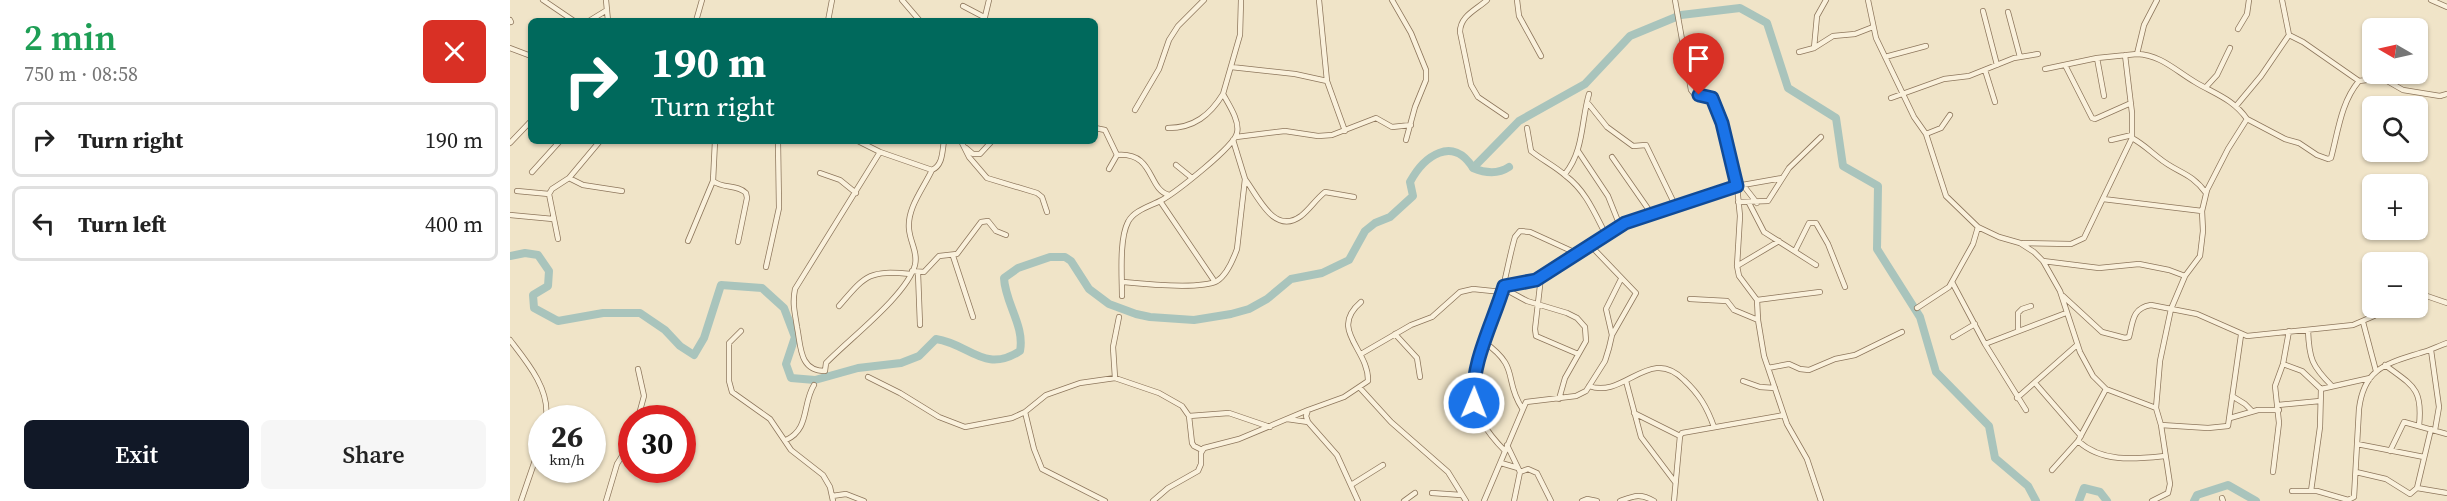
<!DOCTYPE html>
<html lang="en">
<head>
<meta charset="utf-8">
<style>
  :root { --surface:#fff; --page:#f6f6f6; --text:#222; --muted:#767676; --line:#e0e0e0; --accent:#111827 }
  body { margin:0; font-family:"Source Serif 4",serif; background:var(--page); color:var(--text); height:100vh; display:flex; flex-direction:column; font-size:22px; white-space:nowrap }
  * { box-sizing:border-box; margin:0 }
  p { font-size:20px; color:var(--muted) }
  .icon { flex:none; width:33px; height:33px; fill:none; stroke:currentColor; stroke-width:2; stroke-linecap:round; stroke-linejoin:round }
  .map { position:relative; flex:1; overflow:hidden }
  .sheet { display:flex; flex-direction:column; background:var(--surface); width:510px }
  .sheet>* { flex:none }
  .banner { position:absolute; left:18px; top:18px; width:570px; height:126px; border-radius:9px; box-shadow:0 2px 4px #0004; background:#00695c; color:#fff; overflow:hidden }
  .needle { width:39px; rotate:279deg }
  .controls { position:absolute; left:1852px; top:18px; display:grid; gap:12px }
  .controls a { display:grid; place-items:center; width:66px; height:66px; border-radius:9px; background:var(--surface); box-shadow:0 2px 4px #0004; font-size:30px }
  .speed { position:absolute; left:18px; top:405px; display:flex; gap:12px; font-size:30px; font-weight:700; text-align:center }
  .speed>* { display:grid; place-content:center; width:78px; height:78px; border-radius:50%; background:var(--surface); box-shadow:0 2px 4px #0004; line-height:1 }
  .speed small { font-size:15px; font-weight:400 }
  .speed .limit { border:9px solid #d22; background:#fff; color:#111 }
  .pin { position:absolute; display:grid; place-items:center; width:51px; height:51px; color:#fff; margin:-62px -26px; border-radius:50% 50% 50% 0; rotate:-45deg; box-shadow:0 0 6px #0007 }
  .pin .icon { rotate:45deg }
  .me { position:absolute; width:66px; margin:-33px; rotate:1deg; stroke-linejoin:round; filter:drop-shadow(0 0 4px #0008) }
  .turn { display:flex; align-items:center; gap:21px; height:126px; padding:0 24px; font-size:27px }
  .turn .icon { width:78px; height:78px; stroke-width:2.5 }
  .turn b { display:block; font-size:42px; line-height:51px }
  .round { display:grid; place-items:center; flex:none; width:63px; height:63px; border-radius:9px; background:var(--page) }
  .headline { display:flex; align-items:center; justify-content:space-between; height:102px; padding:0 24px }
  h1 { font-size:36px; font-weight:600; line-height:45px; color:#1e9e55 }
  .action { display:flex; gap:12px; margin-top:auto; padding:12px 24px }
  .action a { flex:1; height:69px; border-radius:9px; background:var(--accent); color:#fff; font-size:24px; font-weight:600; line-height:69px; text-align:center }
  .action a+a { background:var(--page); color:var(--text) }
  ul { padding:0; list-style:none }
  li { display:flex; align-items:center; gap:18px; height:75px; margin:0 12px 9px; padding:0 12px; border:3px solid var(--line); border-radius:9px }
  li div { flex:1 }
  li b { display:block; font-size:22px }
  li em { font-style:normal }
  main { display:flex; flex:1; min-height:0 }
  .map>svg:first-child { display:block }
</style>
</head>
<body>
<main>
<section class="sheet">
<div class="headline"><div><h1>2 min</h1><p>750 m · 08:58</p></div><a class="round" style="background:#d93025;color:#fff"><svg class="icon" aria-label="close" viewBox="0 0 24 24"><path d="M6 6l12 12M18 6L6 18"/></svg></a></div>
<ul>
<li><svg class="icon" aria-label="right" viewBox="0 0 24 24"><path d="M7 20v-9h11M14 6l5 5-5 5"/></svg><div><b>Turn right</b></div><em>190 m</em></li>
<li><svg class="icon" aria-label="left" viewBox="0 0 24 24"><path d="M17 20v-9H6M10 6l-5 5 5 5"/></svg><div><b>Turn left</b></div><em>400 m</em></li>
</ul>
<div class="action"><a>Exit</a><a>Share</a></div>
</section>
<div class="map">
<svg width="1937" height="501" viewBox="0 0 1937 501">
  <rect width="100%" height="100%" fill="#f0e4c8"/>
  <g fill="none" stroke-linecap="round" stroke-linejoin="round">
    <!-- river -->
    <path stroke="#a9c4bc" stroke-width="8" d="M1171,15L1230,8L1257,23L1278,88L1326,118L1333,166L1368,186L1367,249L1410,317L1426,372L1479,426L1485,458L1518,486L1526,501
      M963,168L1009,121L1075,84L1120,36L1166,17
      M0,256L15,253L28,255L39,271L38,286L23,295L24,308L48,321L93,313H130L155,330L170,346L184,355L194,338L211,285L252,288L274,308L285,337L276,364L281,378L305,380L348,368L391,363L409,356L426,339C460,344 474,374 510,351C515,326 495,303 494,278L508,268L540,257H555L561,261L579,289L599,304L626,314L640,317L684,320L721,314L739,309L757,299L781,279L812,273L839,260L855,231L865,223L880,217L903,196L900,182C914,156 943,135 963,168C975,173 987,175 999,167
      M1569,501L1574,488L1590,492L1597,501
      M1684,501L1687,495L1718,485L1746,501"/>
    <!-- minor casing -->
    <g stroke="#8d765c" stroke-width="6">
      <path id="minor" d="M33,0L64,21
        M96,0L98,21
        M392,0L410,21
        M809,0L817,81
        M882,0L901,33L916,70V80L905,107L896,140
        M977,0C966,10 950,16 950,32L961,85L968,97L996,116
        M1007,0L1009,16L1031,56
        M1165,0L1181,90L1184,94L1202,98L1213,123L1226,176L1230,216L1227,266L1229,276L1247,300L1248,320L1254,356L1277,424L1297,459L1311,501
        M1358,0L1366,38L1404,117L1416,134L1436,196L1468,227L1489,237L1510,243L1524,252L1533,261L1550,291L1570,352L1583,376L1596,389L1646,408L1651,425L1660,484L1658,493L1642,501
        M1772,0L1779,35L1793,42L1849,81L1872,78L1893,90L1930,96L1937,94
        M1921,0L1937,7
        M453,6L474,17
        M1473,11L1487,65
        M1498,12L1510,57
        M0,20L1,22
        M79,21L97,10
        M186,21L192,0
        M318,21L322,0
        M474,21L479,0
        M1728,29L1737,14L1739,0
        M0,48L21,56
        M1304,48L1307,16L1316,0
        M1289,52L1304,48L1323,36L1345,34L1363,27
        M1627,54C1651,55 1666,71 1685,82C1705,94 1723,99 1737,119L1718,149L1697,190L1692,211L1693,231L1690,256L1675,276L1661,309L1650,361L1646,408
        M1615,55L1622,113V138C1633,144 1640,151 1649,158C1667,173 1681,172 1696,193
        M1375,57L1416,46
        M1587,58L1594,96
        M1555,65L1582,118L1585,119L1621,103
        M721,67L785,74L817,81L835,131
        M1535,69L1587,58L1627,54L1634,25L1647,0
        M1475,70L1485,102
        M1696,87L1707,75L1720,48
        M1381,98L1434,79L1459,76L1504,58L1528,54
        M1077,102L1097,127L1123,146L1136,145L1165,205
        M1726,106L1751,76L1779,35
        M625,110L649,69L659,40L668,26L694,0
        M1737,119L1775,139L1789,143L1807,155L1818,159L1821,158C1828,132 1831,102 1849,81
        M585,128L595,130L607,155
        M658,128C684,128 700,115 713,94
        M1017,128L1021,151C1032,160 1045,166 1056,176C1076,191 1085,214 1096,235
        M1416,134L1431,128L1440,115
        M726,137L775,131L808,136L822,135L866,118L882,127L901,125
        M1601,140L1622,135
        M348,141L370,152L422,170C433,165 432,152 434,141
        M451,141L459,157L477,178L527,193L532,197L537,212
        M0,143L21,121
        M456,148L463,154H470L482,141
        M1068,151L1098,196L1110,226
        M370,152L285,289C282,304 285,313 287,327C291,346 289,371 315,371L316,363C339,339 397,295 405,265C408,252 400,242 399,229C397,208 413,189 422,170
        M1102,157L1141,213
        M666,165L682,178
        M599,169L607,155C645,152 637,189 659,195
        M22,172L50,141
        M310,173L330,180L346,193
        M1055,174C1074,151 1071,121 1079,94
        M59,178L73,185L112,191
        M735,179C748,196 764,236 791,216C800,209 806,199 815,192L844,197
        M203,181C213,189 227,184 236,193L237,198L228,242
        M1233,185L1247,203
        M7,191L39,194
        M1593,199L1692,211
        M650,201L705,282
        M1228,202L1258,201L1279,168L1311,137
        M1239,203L1254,232L1306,265
        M0,215L43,219
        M48,239L39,194L42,189L59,178L90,141
        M178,241L203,181L205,141
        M1513,243L1561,244L1574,238L1622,138
        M1080,245L1126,293L1102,335
        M1285,251L1299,223H1306L1318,244L1335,287
        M443,256L463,317
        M1533,261L1589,268L1629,264L1659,270L1675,276
        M1227,266L1269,241
        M256,267L269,208L268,141
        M402,271L414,272L429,256L447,254L471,222L478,221L486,231L496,235
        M408,273L410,325
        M1031,277L1025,329L1026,336L1068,354
        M612,282C632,284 690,290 707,281C717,275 723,260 727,249L735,179L723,140
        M1442,282L1475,344L1516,410
        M994,286L1026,280L1110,226L1127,218L1227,186L1272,178
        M993,288L1017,301L1057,313L1067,318L1075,327L1076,341L1055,378L1049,399
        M1908,293L1937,303
        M612,296C612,277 609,239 618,222C624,210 641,206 652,200C666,192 724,147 727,133C730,121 719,105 713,94L730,35L731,0
        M1553,296L1592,332L1615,338L1619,337C1623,322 1622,308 1641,305L1687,314L1737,336L1843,325L1864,316L1871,308
        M1180,299L1217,301L1224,310L1248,320
        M1247,300L1310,292
        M329,306C356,275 358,270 401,274
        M1407,308L1439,287L1463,244L1468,227
        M1853,322L1866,371
        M1798,330C1799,359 1802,366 1822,386
        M231,331L219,343V381L222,392L260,419L281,450L313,475L320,487L323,501
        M1508,331V313L1512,309L1521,306
        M885,334L907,358L910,377
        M1443,337L1465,324
        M0,340C17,362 40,389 36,418
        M974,342C1011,368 993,379 1012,408
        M1475,344L1556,313
        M1921,350L1929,407L1925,430
        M851,354L901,325L922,317L950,292L963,289L992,292
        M1773,364L1792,371L1811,389L1810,427L1801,491
        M1875,365C1903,386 1913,388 1909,426
        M1258,368L1279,364L1290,369L1299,370L1325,359L1345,355L1392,332
        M128,369L134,396L128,418
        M358,377L390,393L429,417L455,427L502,418L515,412L536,395L570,383L605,378L649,393L672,406L679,416L682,443L684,446L692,450
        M605,378L603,347L609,317
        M1116,381L1131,437L1165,482
        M1233,381L1250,387L1265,388
        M1525,383L1571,436
        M1079,386C1115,399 1139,345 1174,380C1189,394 1197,407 1204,427
        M850,388L881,422L938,472L956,501
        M1811,389L1860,378
        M1722,396L1735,404L1742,411
        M1507,398L1567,345
        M1768,405L1810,401
        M515,412L524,449L532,469L595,501
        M1124,413L1170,436
        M679,416L719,413L760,427
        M1720,418L1748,410H1769
        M777,419L798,422
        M1651,425L1698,428L1718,426L1731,335
        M276,440C300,429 292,404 304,385
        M1568,441C1592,463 1625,459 1655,456
        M1847,444L1914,457
        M997,445L1010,472L1004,501
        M995,451C940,395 968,371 987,309C995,285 998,261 1005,237L1010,231L1020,232L1066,253
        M1880,451L1894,422L1937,434
        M991,463L1008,468
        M1542,470L1568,441L1596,389
        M1010,472L1018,469L1027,473L1041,501
        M1763,472L1769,423L1765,386L1773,364L1779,331
        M1846,472L1876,479L1900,494L1907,488L1937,493
        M841,485L873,465
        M1907,488L1921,429
        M1782,491H1807L1838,500L1844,497L1849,409C1854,368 1876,364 1910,353C1919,351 1928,346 1937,343
        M922,493L951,495
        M322,496L336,494L354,501
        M1712,498L1713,501
        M11,501L32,440
        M96,501L107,464L122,440
        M643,501L658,488L688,471L691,464V453L694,448L729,439L798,410
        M848,501L827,455L798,422L796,416L798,410L834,397L858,381C859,349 818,330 851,302
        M894,501L905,493
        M974,501L1016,402L1066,396L1076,391L1095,361L1099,348L1102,335L1096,309L1111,279
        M1072,501L1077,499L1087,501
        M1110,501C1124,496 1130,493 1144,501
        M1164,501L1170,436L1172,433L1274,415"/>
    </g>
    <!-- minor -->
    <use href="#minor" stroke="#faf1dc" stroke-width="4.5"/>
  </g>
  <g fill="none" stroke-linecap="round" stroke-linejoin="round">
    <!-- route casing -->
    <g stroke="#114b97" stroke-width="15">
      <path id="route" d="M964,403C960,364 983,323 994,286L1026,280L1115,223L1227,186L1212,123L1202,98L1189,95"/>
    </g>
    <!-- route -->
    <use href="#route" stroke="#1a73e8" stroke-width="10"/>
  </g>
</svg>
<div class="controls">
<a><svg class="needle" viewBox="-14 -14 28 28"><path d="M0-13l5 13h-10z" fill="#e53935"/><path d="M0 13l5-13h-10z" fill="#767676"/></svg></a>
<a><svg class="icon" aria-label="search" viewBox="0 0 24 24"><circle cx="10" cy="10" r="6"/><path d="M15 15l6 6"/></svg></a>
<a>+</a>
<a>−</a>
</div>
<div class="speed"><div>26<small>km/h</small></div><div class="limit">30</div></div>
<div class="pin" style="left:1189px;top:95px;background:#d93025"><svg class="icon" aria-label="arrive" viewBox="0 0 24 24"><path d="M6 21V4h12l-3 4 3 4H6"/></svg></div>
<svg class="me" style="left:964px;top:403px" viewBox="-20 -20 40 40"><circle r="17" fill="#1a73e8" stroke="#fff" stroke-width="3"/><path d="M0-11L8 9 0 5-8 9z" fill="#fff"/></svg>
<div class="banner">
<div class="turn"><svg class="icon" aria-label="right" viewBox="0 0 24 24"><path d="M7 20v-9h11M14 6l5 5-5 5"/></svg><div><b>190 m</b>Turn right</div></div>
</div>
</div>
</main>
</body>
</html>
